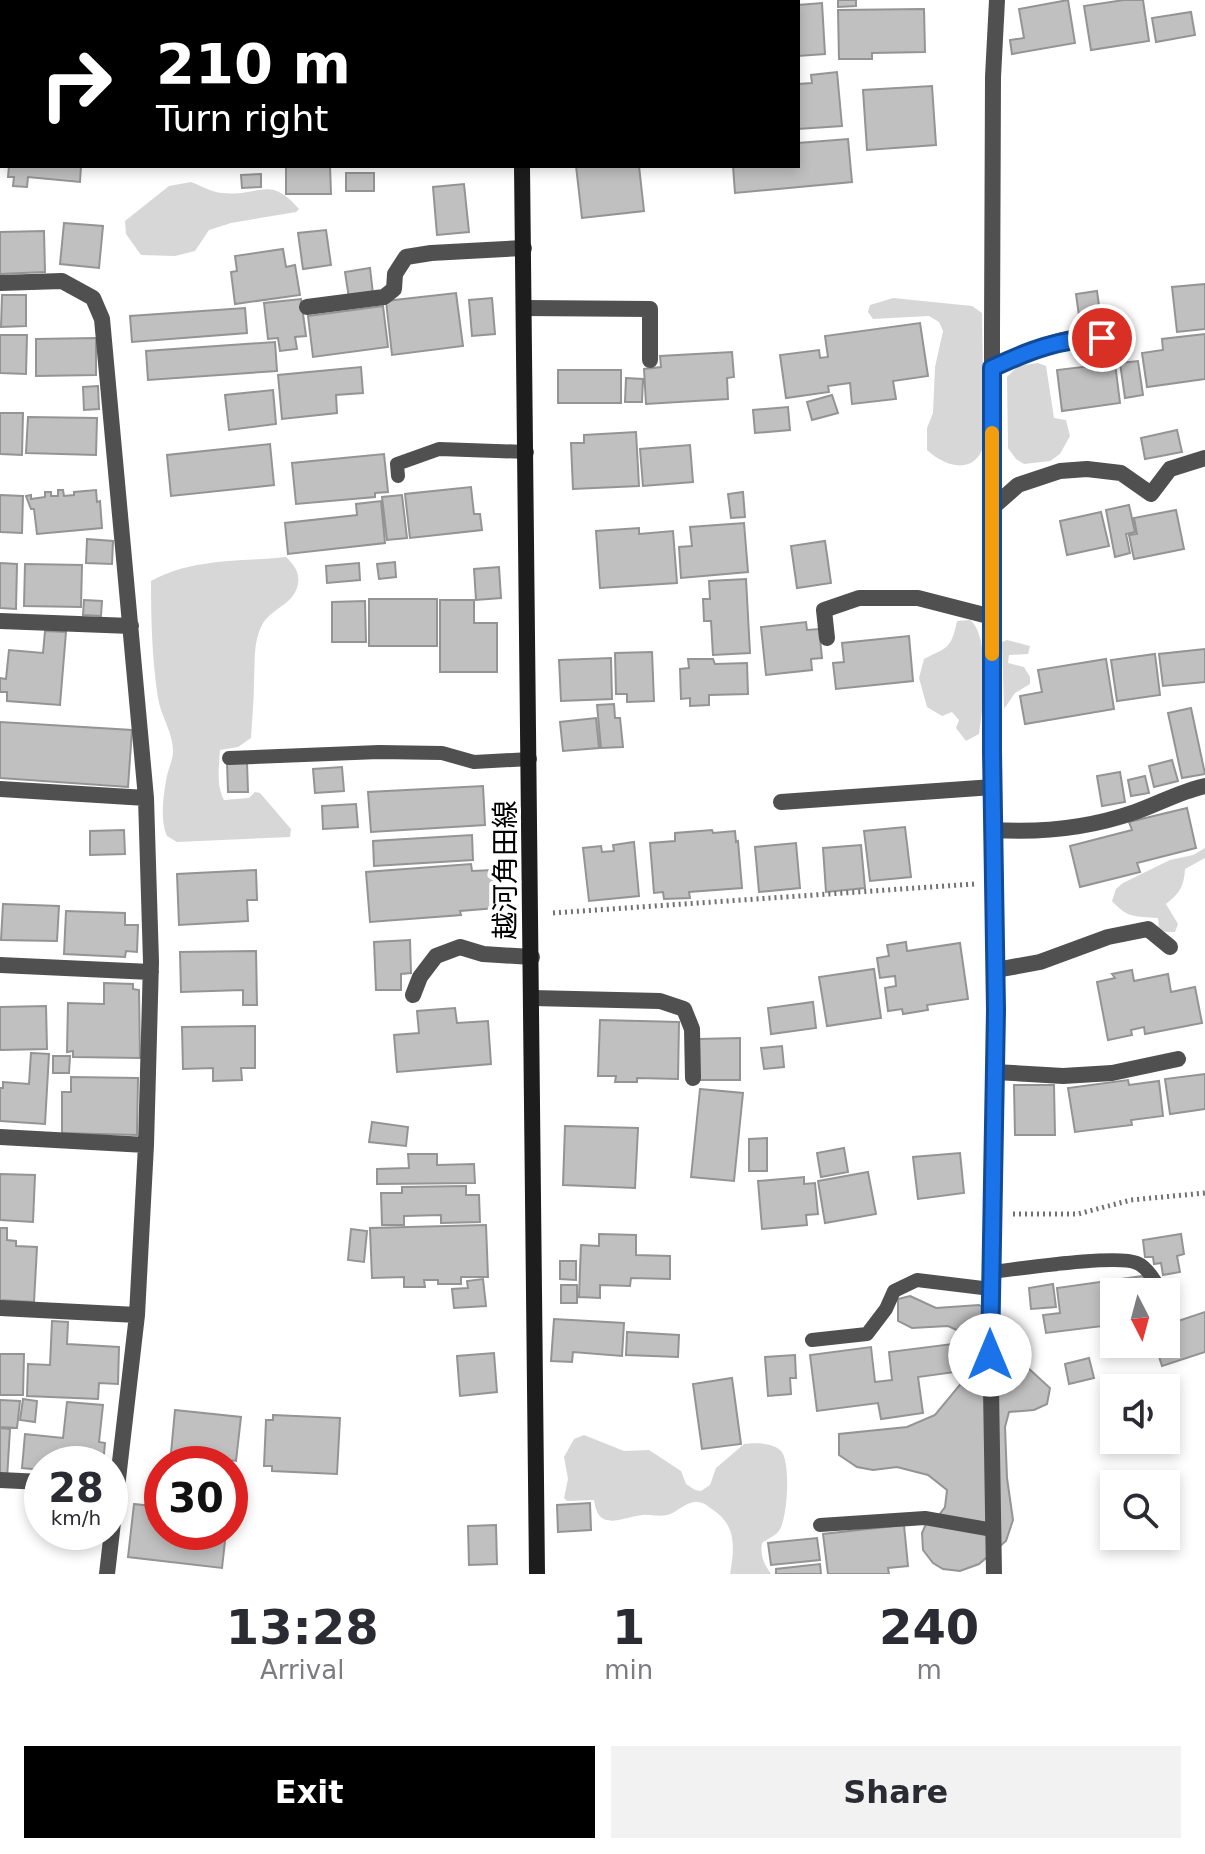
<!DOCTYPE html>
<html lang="en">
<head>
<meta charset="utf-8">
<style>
  :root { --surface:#fff; --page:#f2f2f3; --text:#2b2b33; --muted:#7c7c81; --accent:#000 }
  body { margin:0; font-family:"DejaVu Sans","Noto Sans JP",sans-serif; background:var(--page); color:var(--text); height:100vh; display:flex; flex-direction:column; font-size:30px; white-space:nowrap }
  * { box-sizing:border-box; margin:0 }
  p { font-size:26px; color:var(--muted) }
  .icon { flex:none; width:44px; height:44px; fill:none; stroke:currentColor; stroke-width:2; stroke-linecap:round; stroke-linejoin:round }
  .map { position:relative; height:1574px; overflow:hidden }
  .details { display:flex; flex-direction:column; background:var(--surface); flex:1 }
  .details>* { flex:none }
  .top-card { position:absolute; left:0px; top:0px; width:800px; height:168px; box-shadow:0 4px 12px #0003; background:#000; color:#fff; overflow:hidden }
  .needle { width:52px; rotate:174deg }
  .fabs { position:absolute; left:1100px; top:1278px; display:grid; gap:16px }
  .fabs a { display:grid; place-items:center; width:80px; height:80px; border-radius:0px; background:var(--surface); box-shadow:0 4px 12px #0003; font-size:40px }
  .speed { position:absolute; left:24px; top:1446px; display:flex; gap:16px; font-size:40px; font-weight:700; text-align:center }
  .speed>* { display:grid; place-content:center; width:104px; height:104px; border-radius:50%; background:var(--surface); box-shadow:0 4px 12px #0003; line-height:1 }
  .speed small { font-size:20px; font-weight:400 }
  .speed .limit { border:12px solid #d22; background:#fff; color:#111 }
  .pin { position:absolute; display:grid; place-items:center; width:68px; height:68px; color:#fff; margin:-34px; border:4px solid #fff; border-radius:50%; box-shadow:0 2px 8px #0007 }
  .me { position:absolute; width:88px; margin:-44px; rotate:0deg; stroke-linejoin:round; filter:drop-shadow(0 0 6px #0008) }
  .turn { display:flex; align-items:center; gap:28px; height:168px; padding:0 24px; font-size:36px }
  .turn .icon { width:104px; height:104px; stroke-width:2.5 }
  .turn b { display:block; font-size:56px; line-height:68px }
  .eta { display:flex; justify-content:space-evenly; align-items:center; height:136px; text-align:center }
  .eta b { font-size:48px; font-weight:600; line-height:56px }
  .action { display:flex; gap:16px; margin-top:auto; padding:16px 24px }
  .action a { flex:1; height:92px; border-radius:0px; background:var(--accent); color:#fff; font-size:32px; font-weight:600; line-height:92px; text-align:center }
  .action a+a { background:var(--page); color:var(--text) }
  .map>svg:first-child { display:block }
</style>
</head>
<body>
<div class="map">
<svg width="1205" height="1574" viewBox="0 0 1205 1574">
  <rect width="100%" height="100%" fill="#fff"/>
  <!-- green -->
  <path fill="#d7d7d7" d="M191,182C201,186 212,192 222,193C260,197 269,174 299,209L296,212L231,223L209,230L195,251L175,256L141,255L126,234L125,221L169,186Z
    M893,298L972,306L982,313L984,444C976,475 946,468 927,450V428L933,413L935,367L943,331L939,322L929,316L873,319L868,312L870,305Z
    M1038,363L1046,366L1054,418L1066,420L1070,436L1060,454L1050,461L1024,464L1016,459L1008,448L1007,377L1018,366Z
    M286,557C294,565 300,572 298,584C294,605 271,608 262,625C253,642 255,663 254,681C254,700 252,719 251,738L238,747L220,750C219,767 216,785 224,800L249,798L255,792L260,793L291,829L290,837L177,842L167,836C160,820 163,798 166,781C167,771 173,761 173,751C173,732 161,717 158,698C152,659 151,620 151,581C193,558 239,562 286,557Z
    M970,620C991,636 983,709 979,734L966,741L956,728L959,720L952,712L942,716L927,707L919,678L924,659C947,647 951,650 957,621Z
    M1007,640L1030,646L1028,654L1009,655L1008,663L1024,667L1030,677V684L1015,693L1004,709L1002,642Z
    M1205,848V858L1185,869C1184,887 1179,894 1166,904L1178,924L1175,932H1166L1159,929L1158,918C1136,916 1128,919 1112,901L1116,889L1123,883L1170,860L1193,855Z
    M584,1435L624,1451L649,1450L681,1471L686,1484L695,1490L701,1491L710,1485L716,1468L744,1444C754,1443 773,1442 781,1451C791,1461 788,1522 778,1532C775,1536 767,1539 762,1543C760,1557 764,1563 771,1574H730C734,1550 737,1528 716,1512C708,1507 705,1501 694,1502C683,1504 676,1513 667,1515C659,1517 649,1514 642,1515C620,1518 598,1532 594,1500L567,1501L564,1498L568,1479L564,1457L574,1439Z"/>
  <!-- building -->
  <path fill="#c0c0c0" stroke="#949494" stroke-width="2" d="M88,0H183V2H88Z
    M193,0H271V2H194Z
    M288,0H352V2H288Z
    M414,0H471V2H414Z
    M559,0H621V2H559Z
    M635,0H691V2Z
    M838,0H856V6L838,7Z
    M1068,0L1075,43L1012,54L1010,40L1024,38L1019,9Z
    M1124,0H1143L1149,41L1091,50L1084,6Z
    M822,3L825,54L798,56V5Z
    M924,9L925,52L872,53V59H839L838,10Z
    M1191,12L1195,35L1156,42L1152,18Z
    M837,72L842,126L798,129V84L812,83L811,75Z
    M932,86L936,145L867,150L863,90Z
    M848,139L852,182L735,193L733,166H798V143Z
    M9,166H81L80,182L28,177L27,187L13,186L14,177H8Z
    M286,166H330L331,194H286Z
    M576,166H639L644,211L582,218Z
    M346,173H374V191H346Z
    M261,174V187L242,188L241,175Z
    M464,184L469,232L437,235L433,187Z
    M64,223L103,226L99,268L60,264Z
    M326,230L331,265L303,269L298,233Z
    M44,231L45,272L0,274V232Z
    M283,249L286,267L295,265L300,295L235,304L231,272L237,271L235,256Z
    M370,268L373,294L349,298L345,272Z
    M1205,284V329L1177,332L1172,287Z
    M1097,291L1101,320L1080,323L1076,294Z
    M456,293L463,346L392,355L386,301Z
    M2,295H26V326L1,327Z
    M492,298L495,334L472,336L469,300Z
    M301,299L306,336L295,337L297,349L280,351L278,338L268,339L264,303Z
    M383,306L388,347L313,357L308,316Z
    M245,308L247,333L132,342L130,316Z
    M920,323L928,376L893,381L896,399L852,404L850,383L828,386L829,392L786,398L780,355L819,350L820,358L828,357L825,336Z
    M1205,334V379L1147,387L1142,353L1163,350L1162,339Z
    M0,335H27L26,374L0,373Z
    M96,338V375L36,376V339Z
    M275,342L277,371L148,380L146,351Z
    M732,352L734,377L727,378L728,399L646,404L644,369L661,367L660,356Z
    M1138,361L1143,395L1125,398L1120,363Z
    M1115,363L1120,403L1062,411L1057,370Z
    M361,367L363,393L336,395L337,413L282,419L278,375Z
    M558,370H621V403H558Z
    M626,378L643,379L642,402H625Z
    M98,386L99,409L84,410L83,387Z
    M273,390L276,424L229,430L225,395Z
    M832,395L838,413L812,420L807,402Z
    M788,407L790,430L755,433L753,410Z
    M0,413H23L22,455L0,454Z
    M28,417L97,418L96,455L26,453Z
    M1177,430L1182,452L1145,459L1141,438Z
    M636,432L639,486L573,489L571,443H584V435Z
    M270,444L274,485L171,496L167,455Z
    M690,445L693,482L643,486L640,449Z
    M384,454L388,492L375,493V497L296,504L292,463Z
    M471,487L474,514H480L482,530L410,538L405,494Z
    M58,490H63L64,496L74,495V492L96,490L97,502L100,501L102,528L37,534L34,509H31L26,496L31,495V499L45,497V492H51V496H58Z
    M743,492L745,517L731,518L728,494Z
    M0,495L23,496L22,533L0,532Z
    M402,495L407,538L387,540L382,497Z
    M381,501L385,543L288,554L285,523L357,515L356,504Z
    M1129,505L1135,532L1126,534L1130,553L1115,557L1106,510Z
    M1176,510L1184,549L1134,559L1129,535L1137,534L1134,518Z
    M1101,512L1109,546L1067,555L1060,521Z
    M744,523L748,572L681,578L679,547L692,546L690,527Z
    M639,528V534L673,531L677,583L600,588L596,531Z
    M87,539L113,541L112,564L86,563Z
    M825,541L831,583L797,588L791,546Z
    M395,562L396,577L379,579L377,564Z
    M0,563L17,564L16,609L0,608Z
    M359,563L360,580L327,583L326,566Z
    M25,564L82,565L81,607L24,606Z
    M499,567L501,598L476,600L474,569Z
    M746,579L750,653L713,655L711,621H704L703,599H710L709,581Z
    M369,599H437V646H369Z
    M84,600L102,601L101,616L83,615Z
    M440,600H474V623H497V672H440Z
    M365,601L366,642H332V602Z
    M806,622L807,630L819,629L822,658L811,659L812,670L766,675L761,627Z
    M45,631L66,632L60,705L7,701V692H0V678L6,679L9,650L43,653Z
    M909,636L913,681L836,689L833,663L844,662L842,643Z
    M1205,649V682L1163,686L1159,654Z
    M652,652L654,701L627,702V694H616L615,653Z
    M1155,654L1160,695L1117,701L1111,660Z
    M611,658L612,699L561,701L559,660Z
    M688,659H713L715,664L747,663L748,694L709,695V705L690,706V698L681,699L680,669L689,668Z
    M1106,659L1114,709L1025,724L1020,696L1042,692L1038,670Z
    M614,704L615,718H620L623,747L601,748L597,705Z
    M1191,708L1205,774L1182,778L1168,713Z
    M596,718L599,748L563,751L560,722Z
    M0,722L132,730L128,787L0,778Z
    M1172,760L1178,781L1154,787L1149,766Z
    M227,762H247L248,792H228Z
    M342,767L344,791L315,793L313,769Z
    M1120,772L1125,802L1102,806L1097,776Z
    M1145,776L1149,793L1131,796L1128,780Z
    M483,786L485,825L371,832L368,792Z
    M356,804L358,827L323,829L322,806Z
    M1187,808L1196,848L1137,863L1140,872L1080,887L1070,846L1132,830L1129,822Z
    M905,827L911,877L870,881L864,831Z
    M124,830L125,854L90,855V831Z
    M712,830L713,833L735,831L736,842L738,841L742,888L689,892L690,898L664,899L663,892L654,893L650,843L675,841V833Z
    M472,835L473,860L374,866L373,841Z
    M634,842L639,896L589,901L583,848L601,846L602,852L614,851L613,845Z
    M796,843L800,888L759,892L755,847Z
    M861,845L865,888L826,892L823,848Z
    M471,864L472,871L493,870L496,908L460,911L461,915L370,922L366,872Z
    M256,870L257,900H247L248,921L179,925L177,874Z
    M3,904L59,906L57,941L1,940Z
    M66,911L125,913V925H138L137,952L126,951L125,957L64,954Z
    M410,940L411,973L401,974V990H376L374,942Z
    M906,942L907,951L960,943L968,999L927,1005L928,1010L903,1014L902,1009L888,1011L885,988L896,986L895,976L880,978L877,958L889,956L887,945Z
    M256,951L257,1005H243V990L181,992L180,952Z
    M874,969L881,1018L827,1026L819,977Z
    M1132,970L1134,981L1168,974L1171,992L1195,987L1202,1023L1145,1034L1144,1027L1131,1030L1132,1035L1108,1040L1097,982L1115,978L1112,974Z
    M104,983L133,984V989L139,990L140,1058L73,1057V1051L67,1052L68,1003L104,1004Z
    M813,1002L816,1028L771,1034L768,1008Z
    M46,1006L47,1049L0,1050V1007Z
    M455,1008L457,1023L488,1021L491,1064L397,1072L394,1035L419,1033L417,1011Z
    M600,1020L679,1022L678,1079L637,1078V1082H615L616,1076H598Z
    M255,1026V1068H241L242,1080L213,1081V1068L183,1069L182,1027Z
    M740,1038V1080H699V1039Z
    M782,1046L784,1067L764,1069L761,1048Z
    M31,1053L49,1054L45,1124L0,1121V1088H3V1082L29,1084Z
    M53,1056H70L69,1073H53Z
    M1205,1074V1109L1170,1114L1165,1079Z
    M71,1077L138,1078L137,1135L62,1133V1092H71Z
    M1128,1080L1129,1085L1159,1081L1163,1116L1131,1120L1132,1125L1075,1132L1068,1088Z
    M1014,1085H1054L1055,1135H1015Z
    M700,1089L743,1093L734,1181L691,1177Z
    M372,1122L408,1127L406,1146L369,1142Z
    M565,1126L638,1128L635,1188L563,1185Z
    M767,1138V1171H749V1139Z
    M844,1148L848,1172L821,1177L817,1153Z
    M960,1153L964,1193L918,1199L913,1157Z
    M408,1154H437V1165L474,1164L475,1183L377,1184V1169L409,1168Z
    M868,1172L876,1214L825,1223L818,1181Z
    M0,1174L35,1175L33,1222L0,1220Z
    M804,1177V1184L815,1183L818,1214L806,1215L807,1225L762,1229L758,1181Z
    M466,1186V1195H479L480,1222L441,1223V1215L404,1216V1225H382L381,1193H402V1187Z
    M486,1225L488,1277H461V1284H438V1280H424L425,1287H404V1277L372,1278L370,1228Z
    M0,1228H7V1240L16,1241V1246L37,1247L34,1302L0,1300Z
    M351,1229L367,1231L364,1262L348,1260Z
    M599,1234L636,1235V1255L670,1256V1279L631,1278L630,1286L600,1285V1298L579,1297L581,1245L599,1246Z
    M1181,1234L1184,1254L1177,1256L1180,1272L1163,1275L1161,1263L1154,1264L1153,1257H1145L1143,1240Z
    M560,1261H576V1280L560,1279Z
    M1143,1276L1145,1292H1114V1329L1103,1331L1102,1326L1046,1333L1043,1315L1060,1313L1057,1288Z
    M483,1279L486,1306L454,1308L452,1289L468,1288L467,1281Z
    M1053,1284L1056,1307L1031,1309L1029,1288Z
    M561,1285H577V1303H561Z
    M910,1296L936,1308L979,1305L1001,1320L1003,1345L1050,1388L1047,1404L1034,1410L1009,1412L1005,1427L1007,1478L1013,1520L1006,1541L979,1564L960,1571L943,1569L933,1563L923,1550L922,1533L926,1524L936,1519L945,1507L947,1490L928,1475L897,1467L873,1470L857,1467L839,1455V1434L907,1427L935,1415L964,1380V1352L959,1331L948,1326L912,1328L898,1321V1299Z
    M1205,1312V1352L1162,1366L1155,1344H1166V1325Z
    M554,1319L624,1323L622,1356L573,1352L572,1362L551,1361Z
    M52,1321L68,1322L67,1344L119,1347L118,1384L99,1383L98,1399L27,1396L28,1364L50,1365Z
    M627,1332L679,1335L678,1357L626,1355Z
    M952,1344L955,1372L918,1377L923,1413L881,1419L878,1403L817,1411L810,1355L871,1347L875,1382L892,1380L889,1352Z
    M494,1353L497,1392L460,1396L457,1356Z
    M0,1354H24L23,1395H0Z
    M795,1355L796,1378H790L791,1394L768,1396L765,1357Z
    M1089,1358L1094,1378L1069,1384L1065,1364Z
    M732,1378L741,1444L702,1449L693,1384Z
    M23,1399L37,1401L35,1422L20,1420Z
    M0,1400L20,1401L17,1428L0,1427Z
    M67,1402L103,1405L99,1442L105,1443L103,1464H42V1470L22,1468L25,1434L63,1438Z
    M175,1410L241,1417L236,1461L171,1453Z
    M273,1415L340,1418L337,1474L272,1471V1466H264L266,1420H273Z
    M0,1428L10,1429L7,1479L0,1478Z
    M590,1503L591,1530L558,1532L557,1505Z
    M134,1504L162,1507V1532H226L222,1568L128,1557Z
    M496,1525L497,1564L469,1565L468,1526Z
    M904,1525L908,1566L888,1568L889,1574H828L823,1534Z
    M817,1538L820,1560L771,1565L768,1543Z
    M820,1564L821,1574H776V1569Z"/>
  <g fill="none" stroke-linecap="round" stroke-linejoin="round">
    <!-- path -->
    <path stroke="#727272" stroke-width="5" stroke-dasharray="2 4" stroke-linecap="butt" d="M553,913L974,884
      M1013,1214H1078L1131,1200L1205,1193"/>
    <!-- service -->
    <path stroke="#505050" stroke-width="14" d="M398,476L397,464L439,449L527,452
      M229,758L379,752L442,753L474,762L530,759
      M991,1272C1019,1269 1116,1254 1137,1263C1147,1267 1157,1283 1161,1292
      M1166,1303L1168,1315
      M812,1340L867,1334L886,1309L894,1291L917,1280L991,1289
      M820,1525L925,1518L993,1530"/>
    <!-- minor -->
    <path stroke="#505050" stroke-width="16" d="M0,283L62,281L93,298L102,319L146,798L151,962L146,1145L137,1315L107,1574
      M307,307L384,297L394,289L395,274L406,257L431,253L524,248
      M525,308L650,309V360
      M992,368C1018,355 1074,329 1103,338C1109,340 1115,345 1120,347
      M992,508L1018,485L1060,471L1087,469L1121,473L1151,494L1170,469L1205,458
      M0,621L131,626
      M827,638L824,610L859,598H918L992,617
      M0,789L146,798
      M781,802L993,787
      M994,830C1042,833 1089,828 1135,812C1158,804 1181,791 1205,786
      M0,965L151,972
      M996,970L1040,962L1108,937L1148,929L1170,947
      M413,995L420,977L436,956L460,947L483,954L532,957
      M532,998L660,1001L684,1009L692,1029L693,1078
      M995,1072L1063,1076L1112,1073L1178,1059
      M0,1137L146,1145
      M0,1308L137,1315
      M0,1480L42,1482
      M994,1574L990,1326L996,1010L992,751V333L993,77L997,0"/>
    <!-- secondary -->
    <path stroke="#1d1d1d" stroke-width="16" d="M520,0V2
      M522,166L537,1574"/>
  </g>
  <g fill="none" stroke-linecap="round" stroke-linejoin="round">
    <!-- route casing -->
    <g stroke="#114b97" stroke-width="20">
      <path id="route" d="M990,1355L996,1010L992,751V368C1028,351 1061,338 1102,338"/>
    </g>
    <!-- route -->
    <use href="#route" stroke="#1a73e8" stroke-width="14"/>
    <!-- slow -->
    <path stroke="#f59e0b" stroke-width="14" d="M992,433V654"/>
  </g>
  <g text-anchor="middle" stroke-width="8" stroke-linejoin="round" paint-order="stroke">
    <!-- street labels -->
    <g font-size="28" fill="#000" stroke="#fff">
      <text transform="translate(505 870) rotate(-90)" y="10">越河角田線</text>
    </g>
  </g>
</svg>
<div class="fabs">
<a><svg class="needle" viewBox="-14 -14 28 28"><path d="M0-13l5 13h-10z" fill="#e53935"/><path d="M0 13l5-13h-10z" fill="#7c7c81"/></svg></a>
<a><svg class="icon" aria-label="sound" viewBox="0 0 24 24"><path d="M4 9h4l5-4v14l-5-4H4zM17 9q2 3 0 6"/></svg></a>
<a><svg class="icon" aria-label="search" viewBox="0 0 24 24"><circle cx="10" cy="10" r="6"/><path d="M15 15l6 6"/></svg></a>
</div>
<div class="speed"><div>28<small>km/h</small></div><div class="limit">30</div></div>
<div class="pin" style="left:1102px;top:338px;background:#d93025"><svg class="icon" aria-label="arrive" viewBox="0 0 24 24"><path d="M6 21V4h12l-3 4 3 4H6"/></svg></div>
<svg class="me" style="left:990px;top:1355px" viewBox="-20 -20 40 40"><circle r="19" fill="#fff"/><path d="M0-13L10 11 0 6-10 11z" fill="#1a73e8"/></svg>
<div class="top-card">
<div class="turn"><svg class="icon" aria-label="right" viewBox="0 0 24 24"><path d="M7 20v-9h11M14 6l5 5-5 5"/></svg><div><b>210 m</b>Turn right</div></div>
</div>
</div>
<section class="details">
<div class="eta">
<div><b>13:28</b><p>Arrival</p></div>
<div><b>1</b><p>min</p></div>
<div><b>240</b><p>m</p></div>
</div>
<div class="action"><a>Exit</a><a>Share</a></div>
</section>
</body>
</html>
